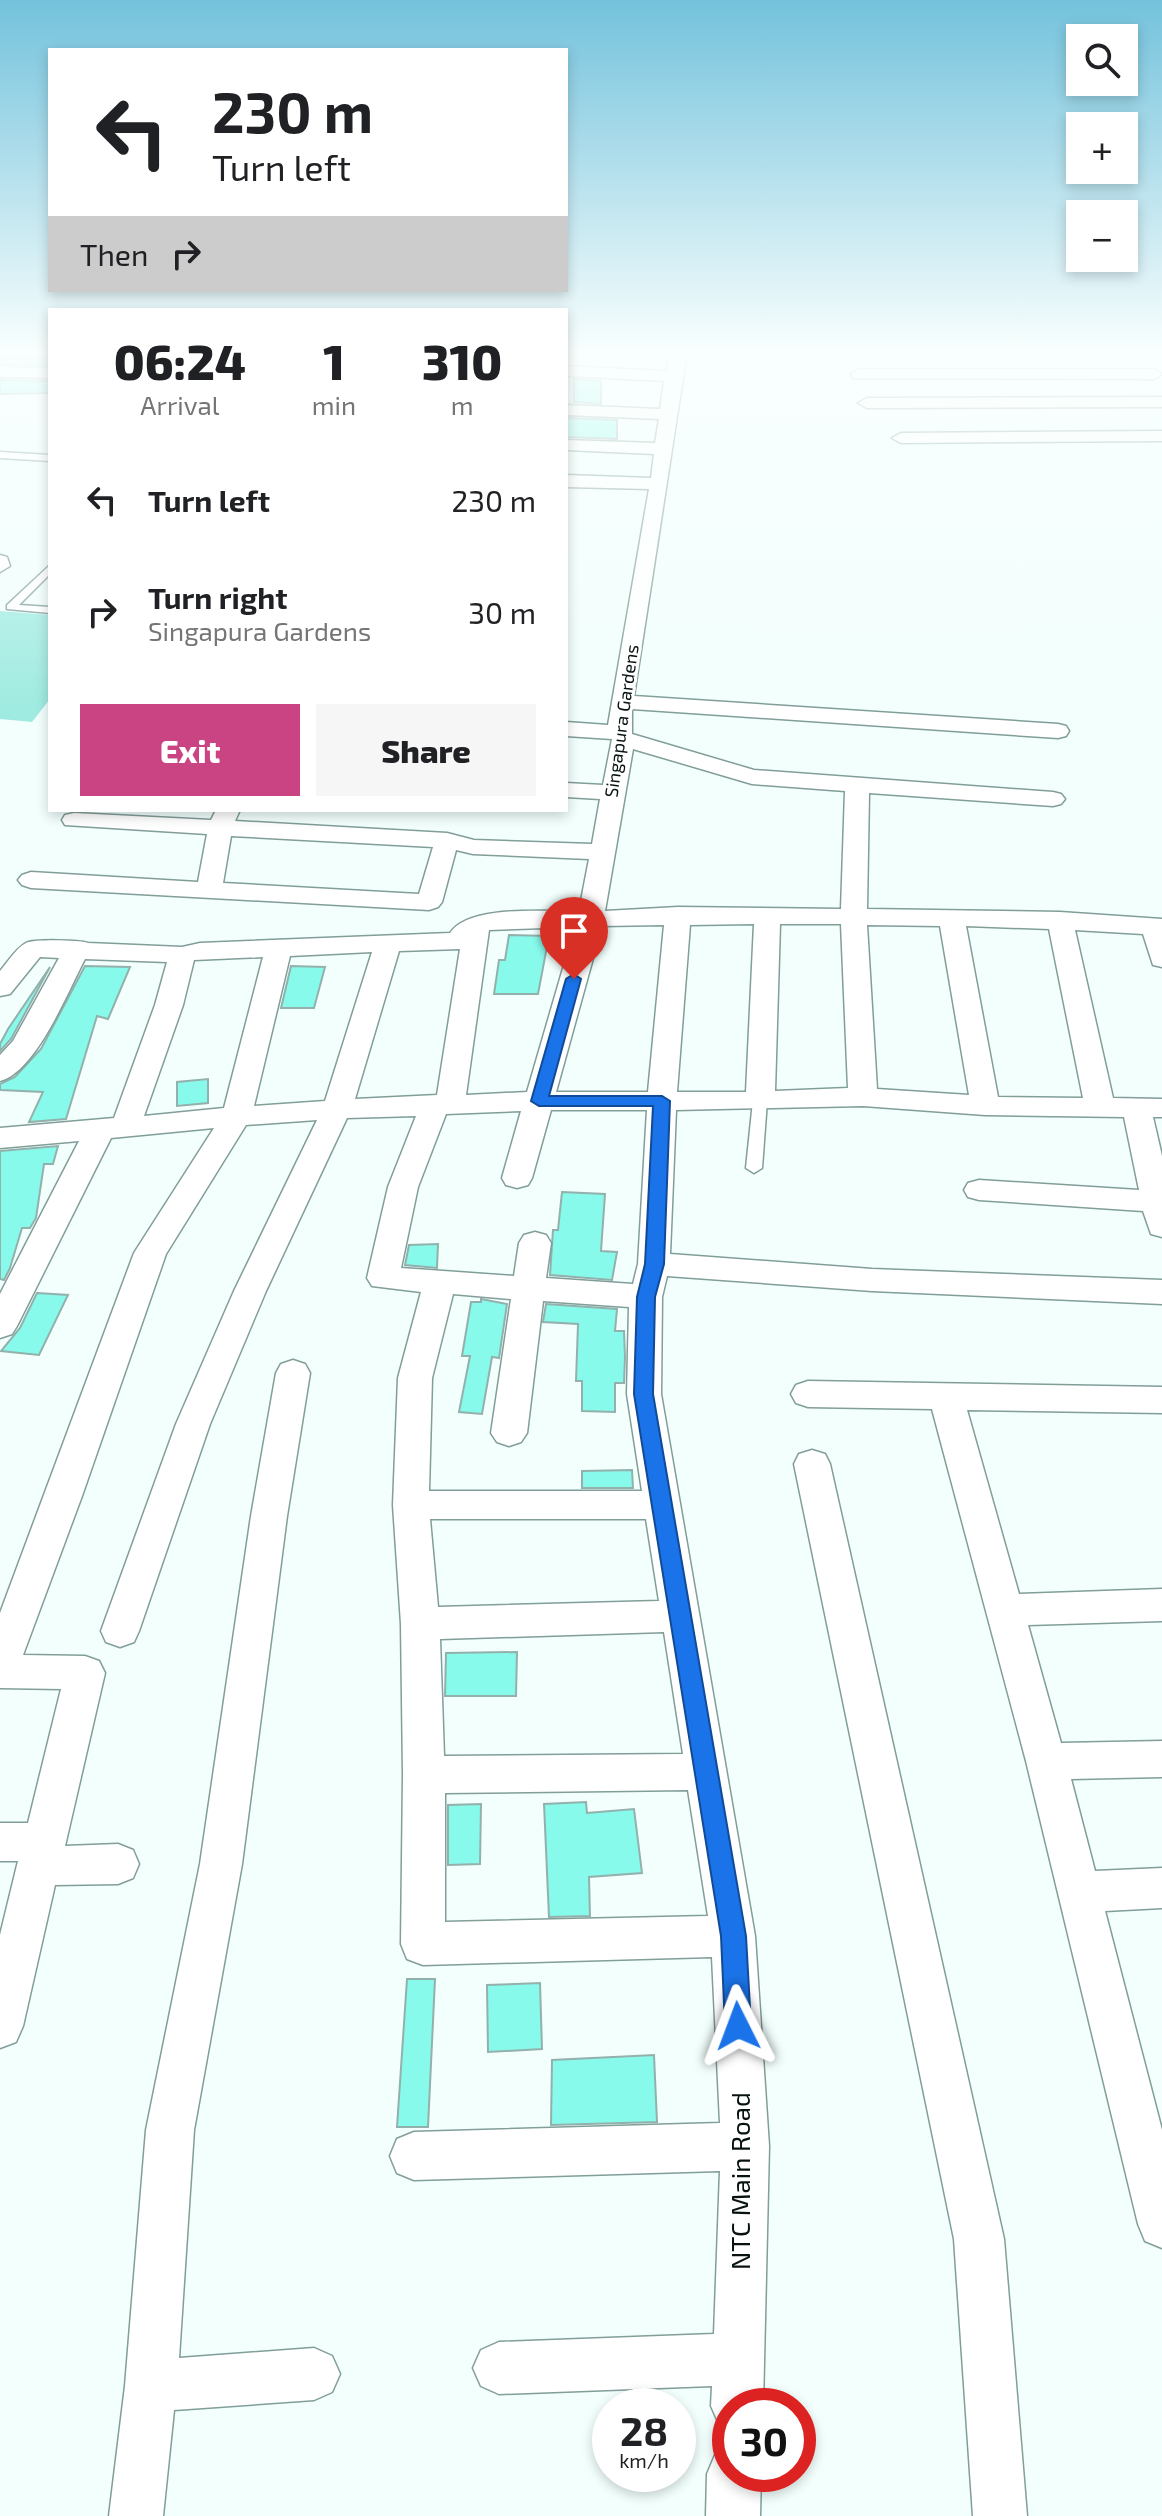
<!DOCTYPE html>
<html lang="en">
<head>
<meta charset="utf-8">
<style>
  :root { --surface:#fff; --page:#f6f6f6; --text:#202124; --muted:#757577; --accent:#ca4483 }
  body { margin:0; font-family:"Exo 2",sans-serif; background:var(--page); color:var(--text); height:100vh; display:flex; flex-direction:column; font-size:30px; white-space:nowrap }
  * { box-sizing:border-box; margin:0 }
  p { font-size:26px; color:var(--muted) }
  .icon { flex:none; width:44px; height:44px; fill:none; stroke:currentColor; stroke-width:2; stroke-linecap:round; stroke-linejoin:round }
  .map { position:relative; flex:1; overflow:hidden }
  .sheet { position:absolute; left:48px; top:308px; width:520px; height:504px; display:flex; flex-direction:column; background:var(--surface); border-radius:0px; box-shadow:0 4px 12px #0003 }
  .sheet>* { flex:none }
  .top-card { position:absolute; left:48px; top:48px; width:520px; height:244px; border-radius:0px; box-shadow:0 4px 12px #0003; background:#fff; color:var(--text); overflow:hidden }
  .controls { position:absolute; left:1066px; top:24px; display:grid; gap:16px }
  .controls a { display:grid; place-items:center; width:72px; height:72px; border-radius:0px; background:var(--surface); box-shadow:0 4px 12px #0003; font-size:40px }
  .speed { position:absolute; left:592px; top:2388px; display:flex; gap:16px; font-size:40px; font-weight:700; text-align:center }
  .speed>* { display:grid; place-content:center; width:104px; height:104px; border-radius:50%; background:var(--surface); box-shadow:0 4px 12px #0003; line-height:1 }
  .speed small { font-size:20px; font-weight:400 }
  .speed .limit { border:12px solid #d22; background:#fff; color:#111 }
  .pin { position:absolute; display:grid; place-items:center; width:68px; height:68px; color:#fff; margin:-82px -34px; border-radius:50% 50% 50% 0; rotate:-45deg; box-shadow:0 0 8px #0007 }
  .pin .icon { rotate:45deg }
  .me { position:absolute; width:88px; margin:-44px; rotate:357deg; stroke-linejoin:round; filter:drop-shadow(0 0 6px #0008) }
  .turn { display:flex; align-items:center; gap:28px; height:168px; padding:0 32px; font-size:36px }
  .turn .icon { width:104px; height:104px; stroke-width:2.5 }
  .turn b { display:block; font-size:56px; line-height:68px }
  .then { display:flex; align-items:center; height:76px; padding:0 32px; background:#0003; gap:16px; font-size:30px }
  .eta { display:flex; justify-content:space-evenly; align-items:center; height:136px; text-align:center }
  .eta b { font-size:48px; font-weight:800; line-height:56px }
  .action { display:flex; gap:16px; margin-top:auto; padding:16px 32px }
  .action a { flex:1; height:92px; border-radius:0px; background:var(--accent); color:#fff; font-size:32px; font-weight:800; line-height:92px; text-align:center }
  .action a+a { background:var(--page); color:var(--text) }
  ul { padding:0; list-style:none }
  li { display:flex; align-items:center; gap:24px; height:112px; padding:0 32px }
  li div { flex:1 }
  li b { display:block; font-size:30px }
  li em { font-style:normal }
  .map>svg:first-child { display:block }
</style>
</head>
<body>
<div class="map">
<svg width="1162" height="2516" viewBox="0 0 1162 2516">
  <rect width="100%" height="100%" fill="#f2fffd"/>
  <!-- green -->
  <path fill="#a0ebe1" d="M0,611L50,615V699L32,722L0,719Z"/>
  <!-- building -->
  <path fill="#87faeb" stroke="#93b1ac" stroke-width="2" d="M0,357H50V365L0,364Z
    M574,379L601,381V404L574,402Z
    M0,380L50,381V393L0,394Z
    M566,418L617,420V439L566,437Z
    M509,935L549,936L538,994H494L499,960H505Z
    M85,966L130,967L108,1019L97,1016L66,1119L29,1122L43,1092L0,1090V1084L15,1077L41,1049Z
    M291,966L325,967L314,1008H281Z
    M50,967L11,1039L0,1051V1044L8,1029Z
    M208,1079V1103L177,1106V1082Z
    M58,1146L53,1164H44L36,1218L30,1228H22L10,1268L4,1280L0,1279V1151Z
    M562,1192L605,1194L601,1251L617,1252L612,1280L550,1275L553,1230H558Z
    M438,1244L437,1268L405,1265L409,1245Z
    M37,1293L68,1295L39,1355L1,1351L20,1328Z
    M481,1299L507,1304L499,1358L492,1357L482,1414L459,1412L470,1356H462L471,1302H481Z
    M546,1304L617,1309L615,1331H624L625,1357L624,1383H615V1412L582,1411V1381H576L578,1324L543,1322Z
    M632,1470L633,1488H582V1471Z
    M517,1652L516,1696H445L446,1653Z
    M586,1802L587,1813L634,1809L642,1873L589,1877L590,1916L549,1917L544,1804Z
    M481,1804L480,1864L448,1865V1805Z
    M407,1979H435L428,2127H397Z
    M540,1983L542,2049L488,2052L487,1985Z
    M654,2055L657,2122L551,2125L552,2060Z"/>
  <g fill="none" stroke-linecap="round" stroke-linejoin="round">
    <!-- lane casing -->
    <g stroke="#819e99" stroke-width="3">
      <path id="lane" d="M0,452L50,455V461L0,458Z
        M50,565V574L19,605L50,607V613L7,609V605Z
        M760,1096L767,1101L762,1168L754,1173L746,1168L753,1101Z"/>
    </g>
    <!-- street casing -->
    <g stroke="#819e99" stroke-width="3">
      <path id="street" d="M671,352H687L634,696L1058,724L1066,726L1069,731L1066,736L1058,738L632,709V734L754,770L1053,792L1061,794L1065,799L1061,804L1053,806L869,793L867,909L1060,912L1162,919V967L1153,965L1143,934L1075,930L1113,1098L1162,1099V1117H1153L1162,1156V1237L1151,1234L1143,1211L979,1200L968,1197L964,1190L968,1183L979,1180L1139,1190L1124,1117L985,1115L863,1106L676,1110L670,1254L872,1269L1162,1280V1304L872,1291L667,1276L662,1297L661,1394L755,1936L769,2146L763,2406H730V2429L719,2424L711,2406L712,2386L499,2394L481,2386L473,2368L481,2350L499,2342L714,2334L720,2171L414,2180L397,2173L390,2156L397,2139L414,2132L720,2123L712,1957L423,1965L407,1959L401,1944L403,1775L401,1624L393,1505L398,1378L421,1292L372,1286L367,1278L388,1187L416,1116L347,1118L266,1291L210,1424L139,1631L134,1642L120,1647L106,1642L101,1631L176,1424L234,1291L317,1120L246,1125L166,1254L82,1496L23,1655L85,1656L99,1661L105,1673L65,1846L118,1844L133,1850L139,1864L133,1878L118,1884L55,1885L23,2026L16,2042L0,2048V1935L18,1861H0V1823H28L61,1689L0,1688V1613L134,1253L214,1128L111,1138L17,1326L12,1334L0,1338V1294L79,1141L0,1148V1128L114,1118L155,1005L167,962L85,959C68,991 36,1072 0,1081V1055L13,1041L59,958L40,957L10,994L0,996V971C7,963 16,948 26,943C34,939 80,940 88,943L182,947L200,943L450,933C469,904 546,912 579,911L589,859L473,854L456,850L442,902L438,907L429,910L31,888L22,885L18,880L22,875L31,872L198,882L207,834L65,825L62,820L65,815L74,813L211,820L216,810H240L235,821L447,833L474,840L592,844L600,799L566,797V783L603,785L612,739L566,736V722L608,725L649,489L566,487V475L651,478L654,454L566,450V440L655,443L659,419L566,415V405L660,409L664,381L566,376V366L666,371ZM633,749L752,784L845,791L841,909L678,907L605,911ZM231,836L433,847L419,894L223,883ZM754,924L746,1092H677L690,925ZM780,924H841L848,1088L775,1091ZM664,925L648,1092H556L602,926ZM867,925L940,926L969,1095L877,1089ZM966,926L1049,929L1083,1098L998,1097ZM575,927L527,1092L466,1095L489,930ZM460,949L437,1095L355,1099L399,951ZM372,952L325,1101L254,1106L290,956ZM263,957L224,1108L144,1116L183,1005L194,960ZM551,1110H647L638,1264L633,1284L546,1278L551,1243L546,1235L535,1232L524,1235L519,1243L514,1276L401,1268L418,1187L446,1114L521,1111L502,1178L506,1185L517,1188L528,1185L532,1178ZM453,1294L511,1299L491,1433L497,1442L509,1446L521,1442L527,1433L543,1301L629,1307L627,1394L642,1491H429L432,1378ZM430,1519H646L659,1601L438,1607ZM664,1632L683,1754L444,1756L440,1639ZM688,1790L708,1916L445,1922V1793Z
        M0,367L50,368V378L0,377Z
        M859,369H1154L1162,374L1154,379L853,378L851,374Z
        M1162,397V407L867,408L858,403L867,398Z
        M1162,431V441L901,443L892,438L901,433Z
        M0,555L7,557L10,566L0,572Z
        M293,1360L305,1364L310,1373L287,1516L242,1864L194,2130L179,2358L314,2348L332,2356L340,2374L332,2392L314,2400L174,2410L163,2516H109L125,2386L146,2130L200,1864L251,1516L276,1373L281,1364Z
        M808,1381L1162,1387V1413L967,1410L1019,1594L1162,1589V1621L1028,1625L1061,1743L1162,1741V1777L1071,1779L1095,1871L1162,1868V1908L1105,1911L1162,2130V2248L1145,2241L1138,2224L1026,1761L932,1409L808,1407L796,1403L791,1394L796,1385Z
        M812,1450L825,1454L830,1464L1004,2239L1027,2516H973L954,2239L794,1464L799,1454Z
        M730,2449V2474H761L760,2516H706L707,2474L715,2455Z"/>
    </g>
    <!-- lane -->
    <use href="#lane" fill="#fff" fill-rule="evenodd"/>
    <!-- street -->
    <use href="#street" fill="#fff" fill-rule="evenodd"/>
  </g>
  <!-- sky -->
  <linearGradient id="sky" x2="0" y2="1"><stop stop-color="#73c2dc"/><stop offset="0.5" stop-color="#f9fffe"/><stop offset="1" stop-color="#f9fffe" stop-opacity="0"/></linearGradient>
  <rect width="1162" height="704" fill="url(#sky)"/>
  <!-- route -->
  <path fill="#1a73e8" stroke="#114b97" stroke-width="2" d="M574,974L581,979L549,1096H662L670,1101L664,1264L655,1297L653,1394L746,1936L751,2026L747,2035L738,2039L729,2035L725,2026L721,1936L634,1394L637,1297L645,1264L653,1106H539L531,1101L566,979Z"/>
  <g text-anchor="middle" stroke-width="6" stroke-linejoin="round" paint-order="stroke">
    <!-- far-street labels -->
    <g font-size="18" fill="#071211" stroke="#fff">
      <text transform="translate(622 721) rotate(-82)" y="6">Singapura Gardens</text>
    </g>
    <!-- near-street labels -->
    <g font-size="26" fill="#071211" stroke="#fff">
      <text transform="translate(741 2181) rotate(-90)" y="9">NTC Main Road</text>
    </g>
  </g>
</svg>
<div class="controls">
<a><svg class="icon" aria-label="search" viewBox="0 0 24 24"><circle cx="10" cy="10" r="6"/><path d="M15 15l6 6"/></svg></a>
<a>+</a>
<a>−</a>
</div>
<div class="speed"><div>28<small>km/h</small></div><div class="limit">30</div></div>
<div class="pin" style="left:574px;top:979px;background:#d93025"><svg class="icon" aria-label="arrive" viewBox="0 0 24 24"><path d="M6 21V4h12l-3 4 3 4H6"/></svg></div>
<svg class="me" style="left:738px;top:2026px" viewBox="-20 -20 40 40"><path d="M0-17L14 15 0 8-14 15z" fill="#1a73e8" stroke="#fff" stroke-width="4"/></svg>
<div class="top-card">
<div class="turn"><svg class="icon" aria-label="left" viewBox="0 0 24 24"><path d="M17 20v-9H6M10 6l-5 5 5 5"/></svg><div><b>230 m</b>Turn left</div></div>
<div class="then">Then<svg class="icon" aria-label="right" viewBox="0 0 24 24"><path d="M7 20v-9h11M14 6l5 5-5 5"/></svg></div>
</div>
<section class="sheet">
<div class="eta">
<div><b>06:24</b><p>Arrival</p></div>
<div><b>1</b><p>min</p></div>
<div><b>310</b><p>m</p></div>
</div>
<ul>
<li><svg class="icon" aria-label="left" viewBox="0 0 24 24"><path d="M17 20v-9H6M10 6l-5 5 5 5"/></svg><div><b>Turn left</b></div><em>230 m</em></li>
<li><svg class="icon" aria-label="right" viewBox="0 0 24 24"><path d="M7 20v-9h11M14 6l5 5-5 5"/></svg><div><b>Turn right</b><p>Singapura Gardens</p></div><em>30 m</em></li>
</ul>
<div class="action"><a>Exit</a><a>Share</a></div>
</section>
</div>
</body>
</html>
